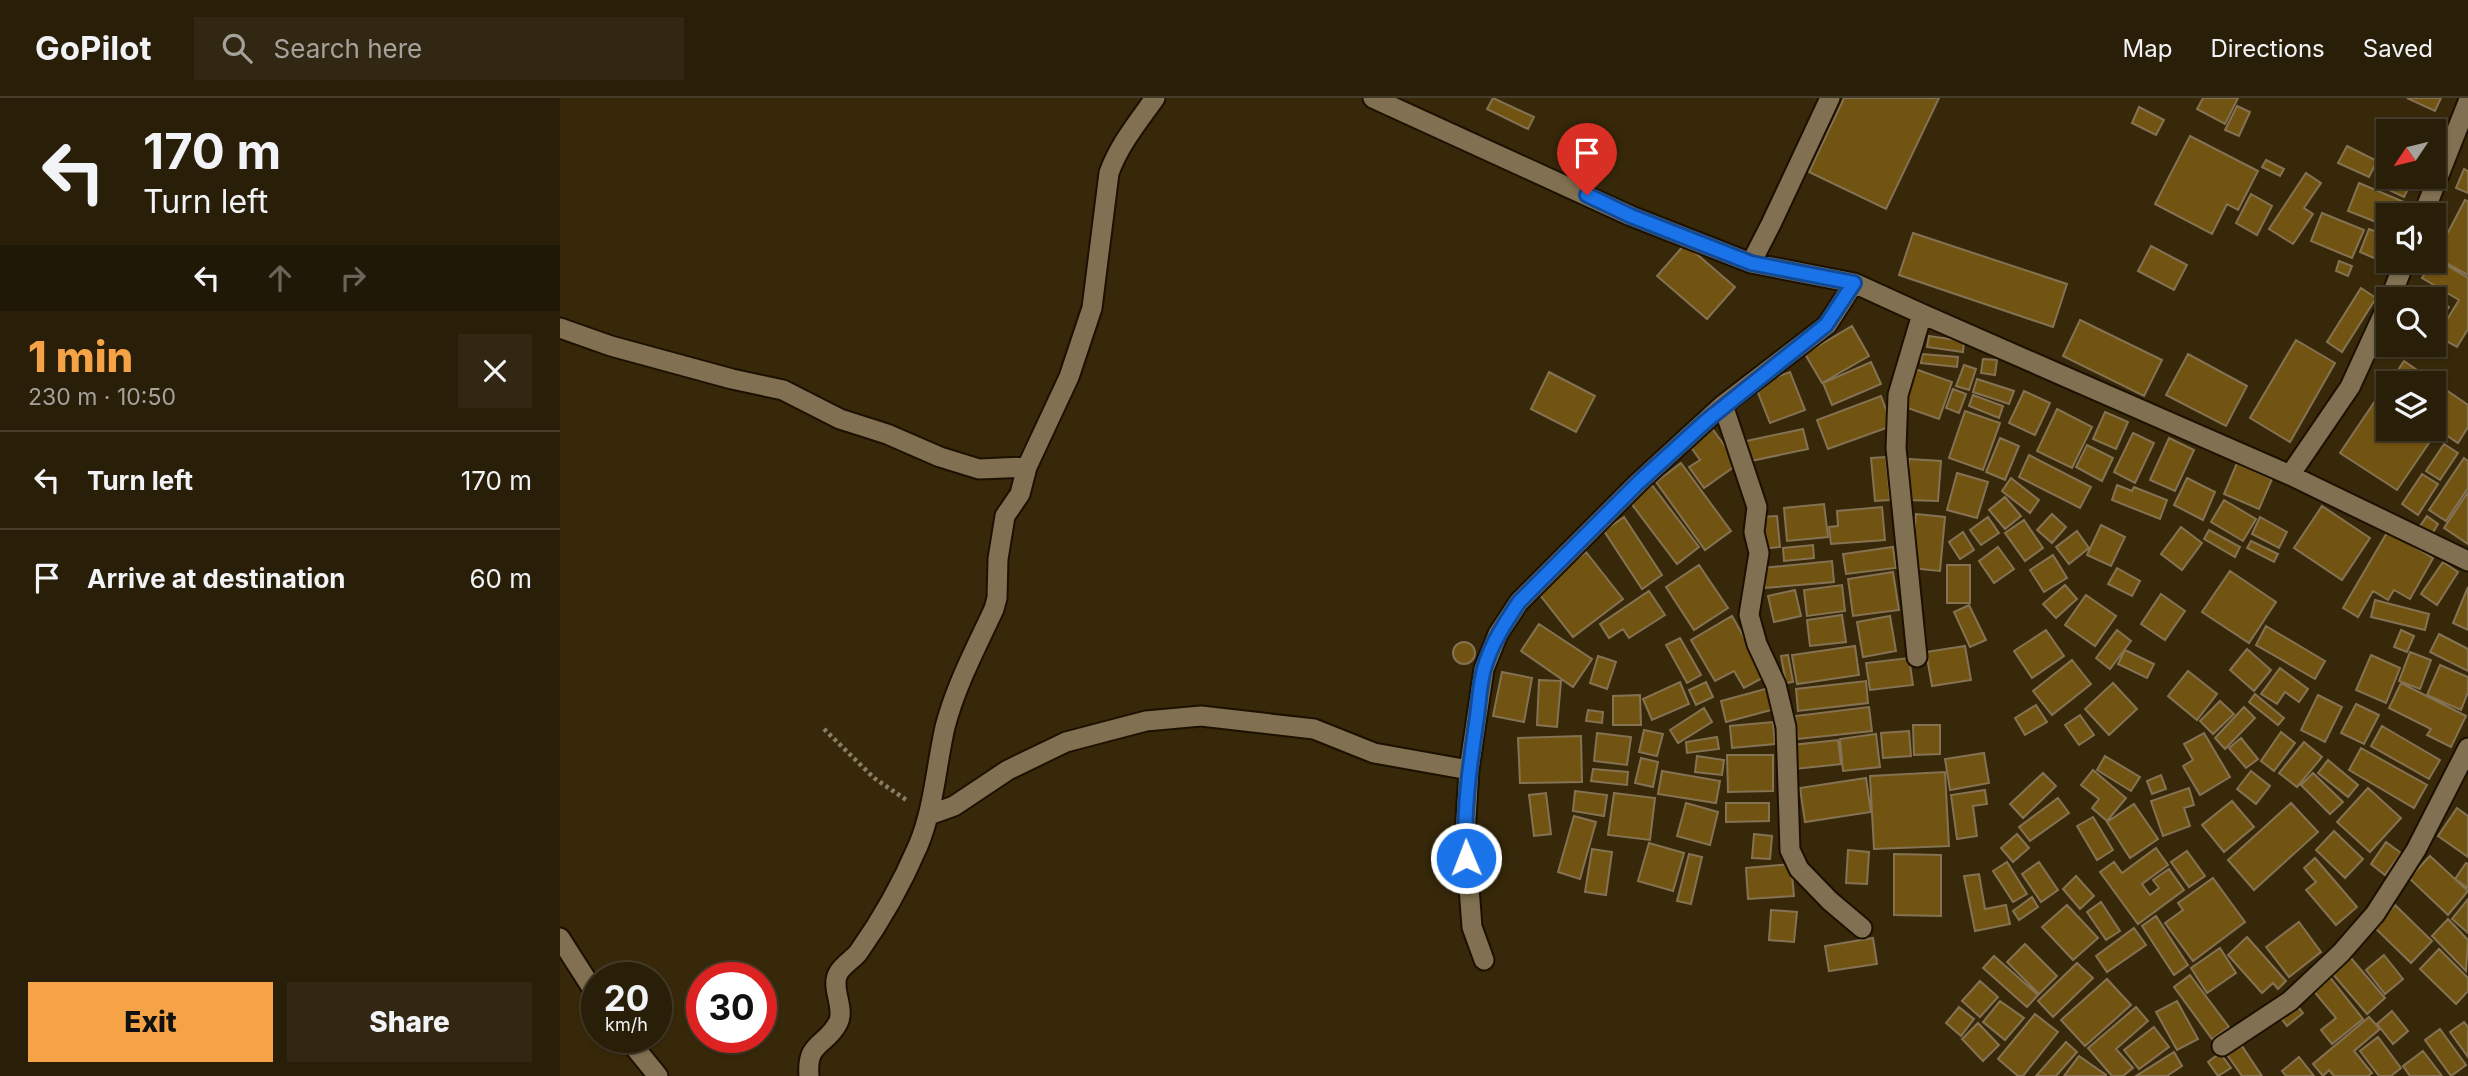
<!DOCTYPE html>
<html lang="en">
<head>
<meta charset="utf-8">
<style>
  :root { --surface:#291e08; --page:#312712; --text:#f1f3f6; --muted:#a5a29c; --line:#453c29; --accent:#f5a346 }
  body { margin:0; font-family:Inter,sans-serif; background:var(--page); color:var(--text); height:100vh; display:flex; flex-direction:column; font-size:26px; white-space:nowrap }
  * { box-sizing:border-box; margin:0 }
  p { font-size:23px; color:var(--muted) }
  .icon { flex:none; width:38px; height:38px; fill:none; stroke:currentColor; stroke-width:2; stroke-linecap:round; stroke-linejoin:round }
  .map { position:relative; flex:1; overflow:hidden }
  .details { display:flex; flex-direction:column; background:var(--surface); width:560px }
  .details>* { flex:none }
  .guide { background:#291e08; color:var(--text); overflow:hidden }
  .needle { width:46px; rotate:235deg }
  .fabs { position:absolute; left:1816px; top:21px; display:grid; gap:14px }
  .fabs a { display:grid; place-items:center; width:70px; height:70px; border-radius:0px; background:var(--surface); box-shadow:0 2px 5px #0004,0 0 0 2px var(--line); font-size:35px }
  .speed { position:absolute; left:21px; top:864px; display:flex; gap:14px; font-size:35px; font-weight:700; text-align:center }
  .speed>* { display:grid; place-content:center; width:91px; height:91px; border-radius:50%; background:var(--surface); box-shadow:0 2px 5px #0004,0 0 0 2px var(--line); line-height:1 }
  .speed small { font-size:18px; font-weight:400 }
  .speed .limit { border:10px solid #d22; background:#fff; color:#111 }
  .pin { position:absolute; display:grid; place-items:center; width:60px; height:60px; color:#fff; margin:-72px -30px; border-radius:50% 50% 50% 0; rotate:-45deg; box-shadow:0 0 7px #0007 }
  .pin .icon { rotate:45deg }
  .me { position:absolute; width:77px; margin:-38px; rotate:359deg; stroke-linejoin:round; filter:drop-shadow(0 0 5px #0008) }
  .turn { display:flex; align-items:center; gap:24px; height:147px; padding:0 28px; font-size:32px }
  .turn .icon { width:91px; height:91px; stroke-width:2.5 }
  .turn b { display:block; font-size:49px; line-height:60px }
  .lanes { display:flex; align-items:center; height:66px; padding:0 28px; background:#0003; justify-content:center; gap:35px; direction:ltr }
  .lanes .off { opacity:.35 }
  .round { display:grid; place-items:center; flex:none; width:74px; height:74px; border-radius:0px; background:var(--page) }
  .headline { display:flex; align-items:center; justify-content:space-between; height:119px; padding:0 28px }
  h1 { font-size:42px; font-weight:800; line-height:52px; color:var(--accent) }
  .action { display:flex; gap:14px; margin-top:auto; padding:14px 28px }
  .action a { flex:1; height:80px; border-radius:0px; background:var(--accent); color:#111; font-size:28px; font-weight:800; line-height:80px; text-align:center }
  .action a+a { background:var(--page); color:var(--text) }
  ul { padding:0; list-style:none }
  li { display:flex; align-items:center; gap:21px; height:98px; padding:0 28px; border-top:2px solid var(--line) }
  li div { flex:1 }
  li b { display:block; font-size:26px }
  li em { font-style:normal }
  header { display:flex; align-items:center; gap:42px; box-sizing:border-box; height:98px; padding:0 35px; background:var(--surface); border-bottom:2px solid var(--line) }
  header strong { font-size:33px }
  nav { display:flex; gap:38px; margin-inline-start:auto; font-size:24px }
  .search { width:490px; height:63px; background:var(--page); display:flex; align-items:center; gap:18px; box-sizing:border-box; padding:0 24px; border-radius:0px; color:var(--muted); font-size:26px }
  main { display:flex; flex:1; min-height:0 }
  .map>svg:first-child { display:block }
</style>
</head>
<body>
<header>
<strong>GoPilot</strong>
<div class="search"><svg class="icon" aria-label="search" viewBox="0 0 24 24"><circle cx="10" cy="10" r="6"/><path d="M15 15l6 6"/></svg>Search here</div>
<nav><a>Map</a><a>Directions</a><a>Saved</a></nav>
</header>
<main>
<section class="details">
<div class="guide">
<div class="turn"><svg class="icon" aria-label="left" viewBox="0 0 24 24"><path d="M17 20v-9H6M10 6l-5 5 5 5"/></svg><div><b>170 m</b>Turn left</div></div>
<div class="lanes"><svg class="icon" aria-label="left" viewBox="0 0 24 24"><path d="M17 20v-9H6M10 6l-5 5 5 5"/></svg><svg class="icon off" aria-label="ahead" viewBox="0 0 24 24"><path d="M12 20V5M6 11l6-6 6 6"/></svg><svg class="icon off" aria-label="right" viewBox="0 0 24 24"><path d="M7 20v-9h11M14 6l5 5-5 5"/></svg></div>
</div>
<div class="headline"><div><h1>1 min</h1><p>230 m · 10:50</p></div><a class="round"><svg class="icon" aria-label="close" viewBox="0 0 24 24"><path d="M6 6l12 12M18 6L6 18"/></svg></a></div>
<ul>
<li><svg class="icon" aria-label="left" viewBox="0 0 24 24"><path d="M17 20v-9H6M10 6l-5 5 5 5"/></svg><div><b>Turn left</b></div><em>170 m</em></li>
<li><svg class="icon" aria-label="arrive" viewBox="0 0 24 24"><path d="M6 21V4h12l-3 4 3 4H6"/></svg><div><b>Arrive at destination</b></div><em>60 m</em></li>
</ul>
<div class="action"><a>Exit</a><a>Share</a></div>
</section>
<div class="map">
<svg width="1908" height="978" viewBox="0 0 1908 978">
  <rect width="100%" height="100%" fill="#37280a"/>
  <!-- building -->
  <path fill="#725412" stroke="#847253" stroke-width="2" d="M933,0L974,19L968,31L927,11Z
    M1284,0H1379L1326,111L1249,74Z
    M1643,0H1678L1665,26L1637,11Z
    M1847,0H1881L1875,13Z
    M1677,8L1690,14L1679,38L1665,32Z
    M1579,9L1604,22L1596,37L1572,25Z
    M1630,38L1698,73L1678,112L1667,106L1652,136L1595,106Z
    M1787,48L1817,63L1809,79L1778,65Z
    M1706,62L1724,71L1720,78L1702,69Z
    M1904,71L1908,73V95L1896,90Z
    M1746,75L1761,85L1744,110L1753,116L1733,146L1709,131Z
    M1833,79H1854L1844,99L1827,91Z
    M1799,85L1844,104L1838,117H1829V129L1788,113Z
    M1691,96L1712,108L1697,137L1676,125Z
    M1905,102L1908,103V177L1875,159Z
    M1762,115L1804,132L1792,160L1751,143Z
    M1809,131L1829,139L1828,166L1800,154Z
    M1353,135L1507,186L1493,229L1339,177Z
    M1125,146L1175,189L1147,221L1097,178Z
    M1591,148L1627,167L1614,192L1578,173Z
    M1875,160L1908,180V231L1897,249L1877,238L1899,202L1862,180Z
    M1779,163L1792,168L1788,178L1776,173Z
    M1801,190L1816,200L1782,254L1767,244Z
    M1863,192L1889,209L1874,232V201H1857Z
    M1520,222L1602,262L1584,298L1503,258Z
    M1292,228L1309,258L1262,285L1245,256Z
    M1369,238L1404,243L1403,254L1367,249Z
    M1736,242L1775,265L1730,344L1690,320Z
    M1362,256L1398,259L1397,269L1361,265Z
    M1628,256L1687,288L1666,328L1606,297Z
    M1423,261L1437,262L1435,277L1421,275Z
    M1844,263L1908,307V329L1898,345L1874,329V285H1830Z
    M1311,264L1321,286L1272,307L1263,285Z
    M1404,267L1416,271L1409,292L1396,288Z
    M1355,271L1392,284L1379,321L1342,308Z
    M989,274L1035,298L1016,334L971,311Z
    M1230,274L1245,312L1210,325L1195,287Z
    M1417,281L1454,293L1449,306L1413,294Z
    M1393,291L1406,296L1399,315L1386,310Z
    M1464,293L1490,305L1475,337L1449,325Z
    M1413,297L1443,308L1439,320L1409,308Z
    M1321,298L1332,328L1268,351L1257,322Z
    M1815,303L1829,312V331H1856L1871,342L1837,392L1780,355Z
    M1497,311L1532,329L1512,370L1477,353Z
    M1405,313L1440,325L1423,372L1389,360Z
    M1545,314L1568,324L1556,351L1533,341Z
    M1151,329L1178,366L1144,390L1129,369L1140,362L1128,345Z
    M1243,331L1248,351L1191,363L1186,343Z
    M1573,335L1594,345L1575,385L1554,374Z
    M1440,340L1459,348L1445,382L1426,374Z
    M1609,340L1634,352L1615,393L1590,382Z
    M1884,346L1898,355L1880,382L1866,373Z
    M1527,347L1553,360L1542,383L1516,369Z
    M1469,357L1531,389L1520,410L1459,379Z
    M1326,359L1330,402L1315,403L1311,360Z
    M1904,360L1908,363V390L1886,423L1869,412Z
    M1349,361L1381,363L1378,403L1347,402Z
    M1121,365L1171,433L1145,452L1096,384Z
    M1677,365L1712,381L1699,411L1664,396Z
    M1397,375L1428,384L1417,420L1387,412Z
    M1862,376L1878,386L1858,417L1842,406Z
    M1451,380L1479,402L1470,415L1442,393Z
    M1627,380L1655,394L1643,422L1614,407Z
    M1092,387L1139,449L1117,466L1070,404Z
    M1557,387L1572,393L1574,389L1607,402L1600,421L1552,402Z
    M1908,394V446L1884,430Z
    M1445,399L1461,418L1445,431L1429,412Z
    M1664,402L1696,421L1683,443L1651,424Z
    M1264,406L1268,439L1227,443L1224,410Z
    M1762,408L1810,440L1782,482L1734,450Z
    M1322,409L1325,442L1271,446L1269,429L1278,428L1277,413Z
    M1356,416L1385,419L1380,473L1351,470Z
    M1492,416L1506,429L1492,445L1477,432Z
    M1217,418L1220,449L1202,451L1199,419Z
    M1867,418L1878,426L1872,436L1860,428Z
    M1064,419L1102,477L1082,491L1044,433Z
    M1428,419L1439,435L1421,447L1410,432Z
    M1700,419L1727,434L1719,450L1692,436Z
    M1464,422L1483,450L1465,463L1445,435Z
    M1541,427L1565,439L1551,468L1527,457Z
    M1621,429L1642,445L1622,472L1601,456Z
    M1649,432L1680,449L1675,459L1644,441Z
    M1517,433L1529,450L1509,466L1496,449Z
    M1828,433L1873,460L1850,501L1834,492L1828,502L1813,493L1798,519L1783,510Z
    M1403,434L1414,452L1400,461L1389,444Z
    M1691,443L1718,456L1714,464L1687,450Z
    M1253,447L1254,460L1224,463L1223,450Z
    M1333,449L1336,470L1286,476L1283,456Z
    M1438,449L1454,471L1434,485L1419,463Z
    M1026,454L1063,501L1013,539L976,492Z
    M1493,457L1507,480L1484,494L1470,472Z
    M1272,463L1274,484L1205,490L1202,470Z
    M1883,464L1898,474L1877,507L1861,496Z
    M1139,467L1168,510L1134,532L1106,489Z
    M1387,467H1410V505H1387Z
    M1557,470L1580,483L1572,498L1548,486Z
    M1670,473L1716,504L1689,545L1642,514Z
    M1333,474L1339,512L1293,518L1288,481Z
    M1282,487L1285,513L1247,518L1244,492Z
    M1505,487L1517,501L1496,520L1483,506Z
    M1908,489V532L1893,525Z
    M1235,492L1241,518L1214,524L1208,498Z
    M1089,493L1105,517L1069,540L1063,531L1049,540L1040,526Z
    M1601,496L1625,513L1605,542L1581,526Z
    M1526,497L1556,518L1535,548L1505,527Z
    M1815,502L1869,516L1865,532L1811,519Z
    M1409,507L1426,542L1410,549L1394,514Z
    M1282,517L1286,544L1250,548L1247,522Z
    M1172,518L1206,578L1184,590L1174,573L1155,583L1131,542Z
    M1330,518L1336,553L1303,559L1297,524Z
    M979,526L1032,561L1013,589L961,553Z
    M1706,528L1765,563L1755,581L1696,547Z
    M1486,532L1504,558L1472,580L1454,553Z
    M1557,532L1571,543L1550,571L1536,560Z
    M1841,532L1854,538L1847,554L1834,549Z
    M1879,536L1908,551V573L1870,554Z
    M1120,540L1141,577L1127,585L1106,547Z
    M893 555a11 11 0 1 1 22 0a11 11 0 1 1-22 0Z
    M1295,548L1299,577L1237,586L1232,557Z
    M1405,548L1411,582L1372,588L1366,554Z
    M1687,551L1711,572L1694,593L1670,572Z
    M1565,552L1594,566L1587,580L1558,566Z
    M1850,554L1871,562L1860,591L1839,583Z
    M1228,557L1233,584L1226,585L1221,558Z
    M1811,557L1840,570L1826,605L1796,592Z
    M1038,558L1056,564L1047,591L1030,585Z
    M1349,560L1353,587L1310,592L1306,565Z
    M1512,562L1531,586L1492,617L1473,593Z
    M1880,567L1908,579V594L1901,612L1867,597Z
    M1720,570L1748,591L1739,604L1725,594L1717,606L1701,596Z
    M1628,573L1657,596L1637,622L1608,598Z
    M942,574L972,580L964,624L933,618Z
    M979,582L1001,583L997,629L977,627Z
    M1306,583L1308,605L1238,613L1236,591Z
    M1120,584L1129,606L1092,622L1083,601Z
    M1146,584L1153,599L1136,607L1129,592Z
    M1553,585L1577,611L1549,637L1525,611Z
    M1841,585L1906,618L1891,649L1867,637L1871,631L1829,610Z
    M1209,590L1215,611L1166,624L1161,603Z
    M1695,596L1724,620L1718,627L1689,604Z
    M1080,597L1081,627H1053V598Z
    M1758,597L1782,609L1765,644L1741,632Z
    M1660,603L1674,616L1653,636L1640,623Z
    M1796,606L1819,617L1804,646L1781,635Z
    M1476,607L1487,624L1465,637L1455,620Z
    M1309,609L1312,633L1238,641L1235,618Z
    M1684,609L1695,620L1665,651L1655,640Z
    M1144,610L1152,624L1118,645L1110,632Z
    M1028,612L1043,614L1042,625L1026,623Z
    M1520,617L1534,637L1519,647L1505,627Z
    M1213,624L1215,646L1172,650L1170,628Z
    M1353,627H1380V656L1354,657Z
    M1822,628L1880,662L1869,681L1811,648Z
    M1084,632L1103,636L1097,658L1079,654Z
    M1349,633L1351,658L1323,660L1321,635Z
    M1721,634L1735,645L1714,673L1701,663Z
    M1037,635L1071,639L1067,667L1034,663Z
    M1644,635L1670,679L1640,697L1623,668L1633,662L1624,646Z
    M1316,636L1320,669L1283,673L1280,641Z
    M1021,638L1022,684L960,685L958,640Z
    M1157,639L1159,651L1127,655L1126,644Z
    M1681,640L1698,661L1686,670L1669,650Z
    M1278,642L1281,666L1235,671L1232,647Z
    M1744,644L1762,659L1737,689L1719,675Z
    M1801,650L1867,687L1854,710L1789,672Z
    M1424,655L1429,685L1390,692L1385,661Z
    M1167,657H1213V693L1168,694Z
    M1137,658L1164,662L1162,677L1135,674Z
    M1545,658L1580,679L1571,693L1537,672Z
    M1081,660L1098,664L1093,689L1075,685Z
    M1768,662L1798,687L1788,699L1758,675Z
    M1033,671L1068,674L1067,687L1031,683Z
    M1533,672L1566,700L1547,723L1532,710L1539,701L1521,687Z
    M1102,673L1160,683L1156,705L1098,696Z
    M1691,673L1710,688L1696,706L1677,691Z
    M1385,674L1389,748L1314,751L1310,678Z
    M1483,675L1496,688L1463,720L1450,706Z
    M1753,675L1783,704L1770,716L1741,687Z
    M1601,677L1606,691L1592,696L1587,683Z
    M1306,680L1311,714L1245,724L1240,690Z
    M1629,690L1634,707L1624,710L1630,728L1603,738L1591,703Z
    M1808,690L1841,720L1810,754L1777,724Z
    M1425,692L1427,706L1413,708L1417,738L1397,741L1391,697Z
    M1015,693L1047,697L1044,718L1013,713Z
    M986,695L991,736L974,738L969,697Z
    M1054,695L1095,700L1090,742L1048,737Z
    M1498,700L1509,715L1470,743L1459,729Z
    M1672,703L1694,729L1664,754L1642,727Z
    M1126,705L1158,714L1150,747L1117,738Z
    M1166,705H1209V723L1166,724Z
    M1731,705L1758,734L1694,792L1668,762Z
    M1574,706L1598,741L1570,760L1547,724Z
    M1897,710L1908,718V759L1878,738Z
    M1014,718L1036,724L1020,781L998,774Z
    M1533,719L1553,752L1537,762L1517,728Z
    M1774,733L1803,761L1785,780L1756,752Z
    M1194,736L1212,738L1210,761L1192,760Z
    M1457,736L1469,750L1453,764L1441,750Z
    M1826,744L1841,755L1825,777L1811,766Z
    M1089,745L1124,755L1113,793L1078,783Z
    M1596,750L1608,767L1582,786L1590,797L1599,790L1593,782L1609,771L1624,792L1578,826L1540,774L1554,764L1562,775Z
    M1032,751L1052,754L1046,797L1025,794Z
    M1288,752L1309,754L1307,786L1286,785Z
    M1627,753L1645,778L1629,789L1611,764Z
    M1129,756L1142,759L1131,806L1117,803Z
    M1334,756L1381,757V818L1334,817Z
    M1870,758L1908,793L1888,817L1849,780Z
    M1755,760L1797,809L1776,827L1746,792L1756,784L1744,770Z
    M1447,764L1467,796L1453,804L1433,773Z
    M1479,764L1498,792L1481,804L1462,776Z
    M1906,765L1908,766V790L1895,781Z
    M1231,766L1234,798L1188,801L1186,770Z
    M1419,776L1425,811L1446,807L1450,826L1415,833L1404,778Z
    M1516,778L1534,798L1520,811L1503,791Z
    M1653,780L1685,824L1633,863L1605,825L1623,812L1618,805Z
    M1472,799L1478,809L1459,822L1453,813Z
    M1908,801V835L1892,821Z
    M1541,804L1560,833L1546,842L1527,814Z
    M1507,807L1538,840L1513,862L1482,829Z
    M1835,807L1872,843L1851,865L1814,829Z
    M1211,812L1237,814L1234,844L1209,842Z
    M1596,818L1628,867L1614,877L1582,828Z
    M1888,821L1908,842L1906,873L1872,838Z
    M1739,824L1761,854L1729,879L1706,849Z
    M1574,830L1586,847L1547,874L1536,858Z
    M1687,839L1726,883L1718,891L1713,885L1702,895L1668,857Z
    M1313,840L1317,866L1269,873L1265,848Z
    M1465,846L1497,878L1479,896L1447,864Z
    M1660,850L1676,875L1647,895L1631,870Z
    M1879,851L1908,880V893L1896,906L1860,871Z
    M1824,857L1843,881L1825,896L1806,872Z
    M1434,858L1478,897L1467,909L1423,870Z
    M1790,859L1825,900L1807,916L1772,875Z
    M1517,865L1533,880L1493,919L1478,903Z
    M1630,877L1669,929L1652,941L1614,889Z
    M1769,878L1803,921L1772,946L1761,932L1776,920L1752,891Z
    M1547,881L1571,907L1525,948L1501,922Z
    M1420,883L1438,899L1420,919L1402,903Z
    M1733,902L1743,915L1727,928L1717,915Z
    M1440,903L1464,920L1445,942L1423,924Z
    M1617,903L1638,941L1617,952L1596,914Z
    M1399,909L1414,921L1401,938L1386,925Z
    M1576,909L1588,923L1556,951L1573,970L1563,978H1552L1528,950Z
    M1832,913L1848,933L1833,946L1817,926Z
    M1475,916L1498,934L1463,978H1458L1438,961Z
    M1809,919L1820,931L1794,953L1812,975L1808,978H1774L1769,972L1763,978L1753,966Z
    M1904,924L1908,929V959L1890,934Z
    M1418,925L1439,947L1423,963L1402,941Z
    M1594,929L1609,949L1579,971L1564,952Z
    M1880,931L1906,967L1891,978L1865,942Z
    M1818,939L1841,970L1831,978H1819L1800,953Z
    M1506,944L1517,954L1496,978H1476Z
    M1680,945L1702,978H1682L1666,955Z
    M1863,953L1882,978H1850L1843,968Z
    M1614,954L1622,968L1607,978H1576Z
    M1660,955L1671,970L1658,978L1648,964Z
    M1519,958L1546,977L1545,978H1504Z
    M1739,959L1754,978H1726L1722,973Z"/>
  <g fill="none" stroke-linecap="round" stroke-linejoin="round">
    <!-- minor casing -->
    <g stroke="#1c1100" stroke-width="23">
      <path id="minor" d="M813,0L1071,118L1191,165L1294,185L1362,216L1730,377L1908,463
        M1863,117L1908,4
        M1191,165L1211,126L1270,0
        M1830,201L1845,163
        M0,230L51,248L172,281L223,292L280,321L327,336L380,359L419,371L467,369
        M1163,307L1197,409L1194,434L1199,455L1189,517L1197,546L1216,587L1226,629L1230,752L1239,771L1270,803L1302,830
        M1730,377L1790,289L1829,204
        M1357,559L1336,350L1338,297L1362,216
        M369,717L394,708L448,672L506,644L586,623L641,618L754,631L814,655L909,672
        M0,840L37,898
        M924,862L912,829L905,737L909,672L924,571L938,536L959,504L1079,384L1163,307L1267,227L1294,185
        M67,940L98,978
        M1662,948L1730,903L1781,855L1815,816L1856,752L1908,650
        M249,978C246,944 265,949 278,925C286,910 269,888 279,874C284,866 292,862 298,855C320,824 343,783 358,748C374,710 376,669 385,629C396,587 416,550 434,511L437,500L438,461L445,418L460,396L467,369L509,279L532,210L549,75C559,47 578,24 595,0"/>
    </g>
    <!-- path -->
    <path stroke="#8b7e66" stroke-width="4.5" stroke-dasharray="3.5 3.5" stroke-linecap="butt" d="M264,631L314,680L348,703"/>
    <!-- minor -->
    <use href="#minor" stroke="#817051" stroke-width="19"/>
  </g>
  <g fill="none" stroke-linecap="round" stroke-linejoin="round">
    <!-- route casing -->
    <g stroke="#114b97" stroke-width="18">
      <path id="route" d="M906,760C903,713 910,666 917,619C919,603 920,586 924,571C931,546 945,525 959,504L1079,384L1146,323L1266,227L1294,185L1191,165L1071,118L1027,97"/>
    </g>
    <!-- route -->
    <use href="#route" stroke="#1a73e8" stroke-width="12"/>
  </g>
</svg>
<div class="fabs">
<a><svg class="needle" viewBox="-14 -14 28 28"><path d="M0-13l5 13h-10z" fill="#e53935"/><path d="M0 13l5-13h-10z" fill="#a5a29c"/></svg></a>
<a><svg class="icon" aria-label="sound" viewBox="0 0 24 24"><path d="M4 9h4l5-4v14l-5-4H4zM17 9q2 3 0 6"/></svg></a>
<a><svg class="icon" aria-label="search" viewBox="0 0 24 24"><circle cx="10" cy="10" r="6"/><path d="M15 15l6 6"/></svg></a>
<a><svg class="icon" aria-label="layers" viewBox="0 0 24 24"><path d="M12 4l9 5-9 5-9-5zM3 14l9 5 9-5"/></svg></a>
</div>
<div class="speed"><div>20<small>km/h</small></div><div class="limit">30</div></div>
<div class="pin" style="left:1027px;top:97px;background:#d93025"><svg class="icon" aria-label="arrive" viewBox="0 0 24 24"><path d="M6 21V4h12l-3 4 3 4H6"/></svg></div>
<svg class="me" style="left:906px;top:760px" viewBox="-20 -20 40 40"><circle r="17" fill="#1a73e8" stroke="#fff" stroke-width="3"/><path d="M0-11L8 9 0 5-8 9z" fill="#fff"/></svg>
</div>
</main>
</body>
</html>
